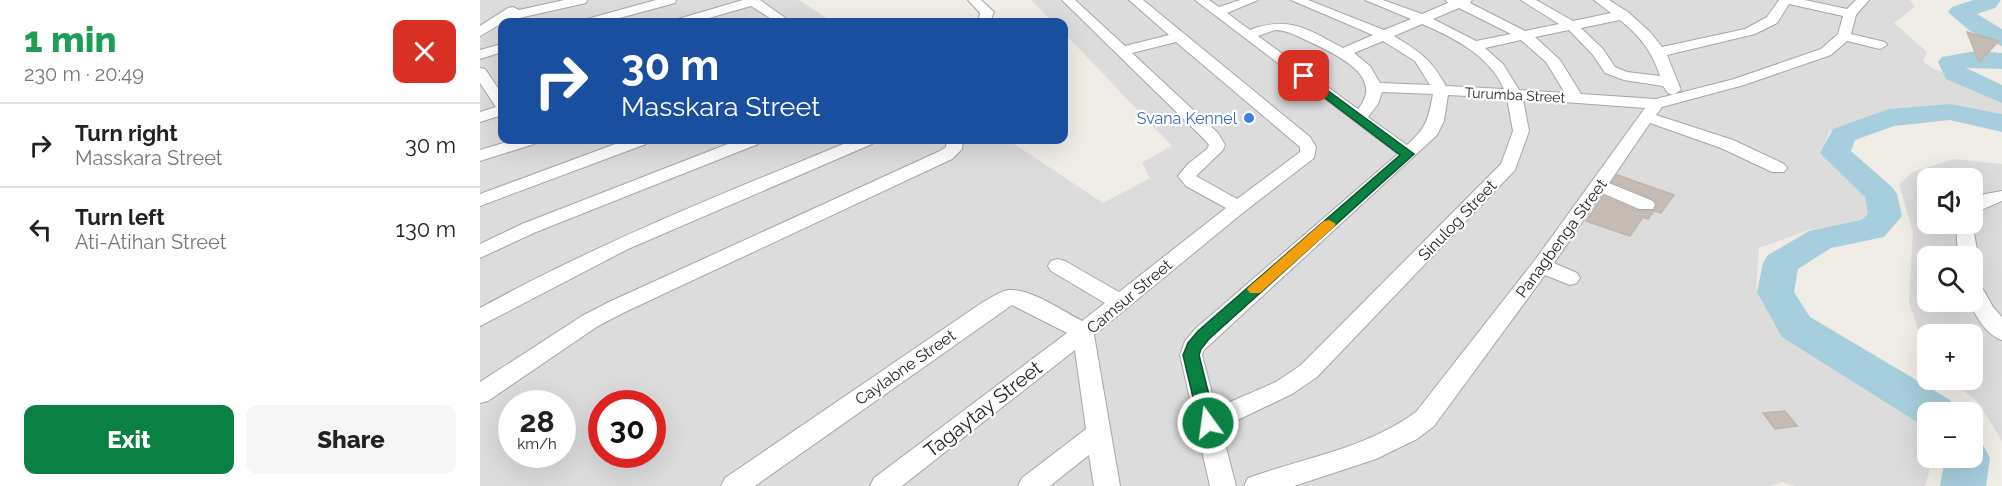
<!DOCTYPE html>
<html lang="en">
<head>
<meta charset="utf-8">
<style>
  :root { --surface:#fff; --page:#f6f6f6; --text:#222; --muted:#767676; --line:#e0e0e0; --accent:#0b8043 }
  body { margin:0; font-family:Raleway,sans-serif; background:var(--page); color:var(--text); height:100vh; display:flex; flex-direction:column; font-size:22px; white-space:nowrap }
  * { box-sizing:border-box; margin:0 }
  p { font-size:20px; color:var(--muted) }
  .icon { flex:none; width:33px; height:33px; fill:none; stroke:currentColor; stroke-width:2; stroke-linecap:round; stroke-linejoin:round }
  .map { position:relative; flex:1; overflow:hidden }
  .side { display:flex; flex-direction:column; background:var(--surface); width:480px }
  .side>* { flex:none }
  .guide { position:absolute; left:18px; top:18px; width:570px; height:126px; border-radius:12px; box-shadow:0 6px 24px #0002; background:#1a4fa0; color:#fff; overflow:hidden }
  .buttons { position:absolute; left:1437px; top:168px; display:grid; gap:12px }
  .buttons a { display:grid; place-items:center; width:66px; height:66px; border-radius:12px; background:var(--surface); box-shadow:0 6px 24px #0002; font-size:30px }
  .speed { position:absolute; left:18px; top:390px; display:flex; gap:12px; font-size:30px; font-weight:700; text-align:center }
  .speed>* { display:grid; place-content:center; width:78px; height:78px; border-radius:50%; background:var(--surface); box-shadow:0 6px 24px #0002; line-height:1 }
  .speed small { font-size:15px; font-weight:400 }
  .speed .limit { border:9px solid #d22; background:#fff; color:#111 }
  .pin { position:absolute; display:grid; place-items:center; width:51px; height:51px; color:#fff; margin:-26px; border-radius:12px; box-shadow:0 3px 9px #0006 }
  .me { position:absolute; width:66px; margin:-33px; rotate:346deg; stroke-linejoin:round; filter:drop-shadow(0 0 4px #0008) }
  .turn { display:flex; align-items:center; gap:21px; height:126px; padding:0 24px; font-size:27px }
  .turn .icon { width:78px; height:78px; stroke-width:2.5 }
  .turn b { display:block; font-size:42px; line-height:51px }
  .round { display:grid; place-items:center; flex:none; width:63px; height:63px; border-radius:12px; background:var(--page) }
  .head { display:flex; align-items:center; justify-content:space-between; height:102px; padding:0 24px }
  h1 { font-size:36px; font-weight:800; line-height:45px; color:#1e9e55 }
  .button { display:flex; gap:12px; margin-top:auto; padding:12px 24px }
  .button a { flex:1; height:69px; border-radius:12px; background:var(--accent); color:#fff; font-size:24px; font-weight:800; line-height:69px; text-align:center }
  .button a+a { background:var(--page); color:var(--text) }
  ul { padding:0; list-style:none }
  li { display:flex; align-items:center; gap:18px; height:84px; padding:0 24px; border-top:2px solid var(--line) }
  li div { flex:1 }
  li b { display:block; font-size:22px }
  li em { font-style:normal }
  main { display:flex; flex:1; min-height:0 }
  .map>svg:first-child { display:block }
</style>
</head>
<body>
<main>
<section class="side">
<div class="head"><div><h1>1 min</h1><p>230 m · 20:49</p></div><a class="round" style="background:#d93025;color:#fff"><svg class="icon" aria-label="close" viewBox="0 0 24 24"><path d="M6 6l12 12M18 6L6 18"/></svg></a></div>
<ul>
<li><svg class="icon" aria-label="right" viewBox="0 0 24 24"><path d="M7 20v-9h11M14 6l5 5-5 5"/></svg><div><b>Turn right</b><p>Masskara Street</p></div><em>30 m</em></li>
<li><svg class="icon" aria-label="left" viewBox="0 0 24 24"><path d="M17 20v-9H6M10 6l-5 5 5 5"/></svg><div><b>Turn left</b><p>Ati-Atihan Street</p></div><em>130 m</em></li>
</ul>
<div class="button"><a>Exit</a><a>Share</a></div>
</section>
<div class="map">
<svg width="1522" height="486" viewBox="0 0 1522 486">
  <rect width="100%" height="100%" fill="#f0ede6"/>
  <!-- residential -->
  <path fill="#dddcdc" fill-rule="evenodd" d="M0,0H319L353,22H22V140H528L623,203L670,178L662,162L692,146L584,33V22H573L551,0H1430L1435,7L1414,23L1447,52L1443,62L1456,70L1473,74L1522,97V121L1471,110L1408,115L1350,130L1343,148L1389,191L1391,212L1375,224L1329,230L1279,248L1276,290L1304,328L1442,414L1447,427L1448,458H1453L1445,486H1316L1302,482L1290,486H0ZM32,404H82V454H32ZM122,404H172V454H122Z
    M1473,159L1522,164V441L1497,401L1470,380H1492V334H1448L1447,358L1429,301L1433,232L1419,184L1433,172ZM1448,178H1492V224H1448ZM1448,256H1492V302H1448Z"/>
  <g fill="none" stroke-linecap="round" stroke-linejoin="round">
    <!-- river -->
    <path fill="#a7cedd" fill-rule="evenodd" d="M1493,0H1521L1515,8L1497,14L1522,29V46L1490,31L1468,12L1472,7Z
      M1496,51L1522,53V69L1486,68L1522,85V103L1466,79L1458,62L1462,57Z
      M1470,104L1522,114V132L1470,120L1414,126L1375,140L1371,151L1412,187L1417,194L1422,216L1404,237L1351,248L1318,269L1314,292L1330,317L1470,400L1476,412H1448V427L1440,424L1302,337L1277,292L1283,263L1288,255L1329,231L1381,220L1388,214L1385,197L1340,153L1353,129L1409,109Z
      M1492,441L1503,445L1510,458L1506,486H1460L1465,458H1492Z"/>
  </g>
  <!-- building -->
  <path fill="#c4bcb5" stroke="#c1b5a8" stroke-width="1.5" d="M1487,32L1519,41L1499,62Z
    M1137,175L1194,195L1181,213L1174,211L1168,219L1163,217L1150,236L1106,221L1123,196L1158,211L1175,210L1177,204L1174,199L1132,182Z
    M1305,411L1317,426L1295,429L1283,413Z"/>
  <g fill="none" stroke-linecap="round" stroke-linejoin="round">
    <!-- minor casing -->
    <g stroke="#a6a6a6" stroke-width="2">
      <path id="minor" d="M84,0H107L106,3L26,21L0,36V26L28,8L33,7L39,10Z
        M176,0H196L195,3L125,22H105L107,19Z
        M263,0H280L311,22H296L271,6L215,22H196L198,19Z
        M488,0H501L514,12L510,22H498L500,13Z
        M582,0H595L645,46L689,35L649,0H663L830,137L836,147L834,158L765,211L614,335L640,486H614L609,455L570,486H538L542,478L606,429L595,350L422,486H390L394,478L587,333L532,305L275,486H241L245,478L503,302C511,298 520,291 529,290C550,288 583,311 602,321L625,303L571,271L568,266L571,261L578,259L585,261L639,292L746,208L706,186L698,176L708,164L727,149L729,145L725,140ZM696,42L820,147V152L757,199L716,176L743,150L745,145L738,133L652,53Z
        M715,0H729L739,7L760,0H778L747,13L770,30C810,15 828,30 863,48L893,35L811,0H828L904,30L931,19L885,0H903L942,14L968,3L965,0H992L990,3L1045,31L1079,24L1041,0H1056L1093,21L1131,13L1114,0H1129L1148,12L1170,32L1182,47L1265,29L1287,17L1299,0H1325L1367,9L1376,0H1389L1376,15L1371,34L1405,42L1407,45L1400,49L1367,41L1351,55L1264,85L1182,107L1176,115L1253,140L1304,164L1307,168L1304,172H1292L1241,148L1170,123L1129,183L1173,201L1175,205L1173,209H1159L1122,193L1074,263L1097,273L1100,278L1097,283L1090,285L1065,275L954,426L937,439L896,459L814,486H764L768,478C826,457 885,449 936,412L1055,260L1165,108L1043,99L1049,131L1035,170L837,377L812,394L741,428L756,486H730L700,355L705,341L715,329L918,154ZM1309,4L1363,16L1358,34L1341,49L1254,79L1176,99L1101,94L1080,60L1055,37L1089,30L1113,55L1125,73L1144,80L1183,86L1188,93L1193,95L1201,90L1187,55L1275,34L1297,23ZM979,8L1031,34L996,41L953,19ZM1140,20C1160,36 1172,51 1180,76L1147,72L1135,67L1123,49L1101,28ZM942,24C973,37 1010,56 1024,89L966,86C951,59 940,52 914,36ZM795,30C808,30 819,37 830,42C855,54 906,76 878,109L778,36ZM1041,40L1066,62L1085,93L1039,90L1023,64L1005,48ZM903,41L935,61L950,85L900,83L890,66L874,53ZM902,92L953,94C948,120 947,127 927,145L888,117L898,104ZM968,95L1027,98L1033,131L1021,164L821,365L796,382L736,408L722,355L724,350L957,135L964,121Z
        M22,44V52L0,59V50Z
        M0,68L5,69L22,94V115L0,122V112L16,107L0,83Z
        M33,140H56L54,144L0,161V150Z
        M146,140H168L166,144L0,206V194Z
        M258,140H280L278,144L56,232L0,258V244L42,224Z
        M373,140H394L392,144L148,249L0,326V308C120,242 247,192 373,140Z
        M467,140H483L482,149L472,159L145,312L118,326L8,401L0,403V382L102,316L129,302L460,151L466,147Z
        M1522,191V201L1492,214V200L1505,194Z
        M1492,221L1498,256L1492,261V256H1478L1476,224H1492Z
        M1492,280L1499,282L1513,307L1522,317V340C1506,335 1496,316 1489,302H1492Z"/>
    </g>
    <!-- minor -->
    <use href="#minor" fill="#fff" fill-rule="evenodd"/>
  </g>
  <!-- route -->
  <path fill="#0b8043" stroke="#07532c" stroke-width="1.5" d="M824,73L934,154L729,339L721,349L719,355L736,423L734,427L728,429L722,427L719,423L703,355L708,343L718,331L920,155L820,79L818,76Z"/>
  <!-- slow -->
  <path fill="#f59e0b" d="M849,220L856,224L854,227L780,293H770L767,289L770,286L844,221Z"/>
  <!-- markers -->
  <circle fill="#3f7fe0" stroke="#fff" stroke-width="2" cx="769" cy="118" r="6"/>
  <g text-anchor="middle" stroke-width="4.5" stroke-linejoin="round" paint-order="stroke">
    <!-- far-street labels -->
    <g font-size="14" fill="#1f1f1f" stroke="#fff">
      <text transform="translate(1035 95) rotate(3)" y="5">Turumba Street</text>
    </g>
    <!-- shop labels -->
    <g font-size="16" fill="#366cbe" stroke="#fff" text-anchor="end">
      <text x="757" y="124">Svana Kennel</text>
    </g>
    <!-- street labels -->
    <g font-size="16" fill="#1f1f1f" stroke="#fff">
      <text transform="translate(977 220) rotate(-46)" y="6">Sinulog Street</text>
      <text transform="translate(1081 238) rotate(-54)" y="6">Panagbenga Street</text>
      <text transform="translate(649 296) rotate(-40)" y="6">Camsur Street</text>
      <text transform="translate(425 367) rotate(-35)" y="6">Caylabne Street</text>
    </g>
    <!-- near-street labels -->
    <g font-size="20" fill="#1f1f1f" stroke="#fff">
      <text transform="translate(503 409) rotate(-38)" y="7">Tagaytay Street</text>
    </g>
  </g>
</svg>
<div class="buttons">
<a><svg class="icon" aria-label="sound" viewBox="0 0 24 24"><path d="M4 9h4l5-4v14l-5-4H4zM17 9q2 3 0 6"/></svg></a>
<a><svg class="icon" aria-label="search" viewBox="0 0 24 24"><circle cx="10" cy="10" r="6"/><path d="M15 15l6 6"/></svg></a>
<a>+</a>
<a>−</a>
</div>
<div class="speed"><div>28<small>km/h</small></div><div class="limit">30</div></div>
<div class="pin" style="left:824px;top:76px;background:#d93025"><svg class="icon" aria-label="arrive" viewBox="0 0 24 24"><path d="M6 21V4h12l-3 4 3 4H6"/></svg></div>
<svg class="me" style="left:728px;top:423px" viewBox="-20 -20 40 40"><circle r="17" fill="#0b8043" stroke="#fff" stroke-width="3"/><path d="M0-11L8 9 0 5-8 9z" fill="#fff"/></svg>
<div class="guide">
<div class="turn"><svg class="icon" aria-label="right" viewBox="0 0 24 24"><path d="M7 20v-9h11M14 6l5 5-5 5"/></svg><div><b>30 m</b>Masskara Street</div></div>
</div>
</div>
</main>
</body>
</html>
